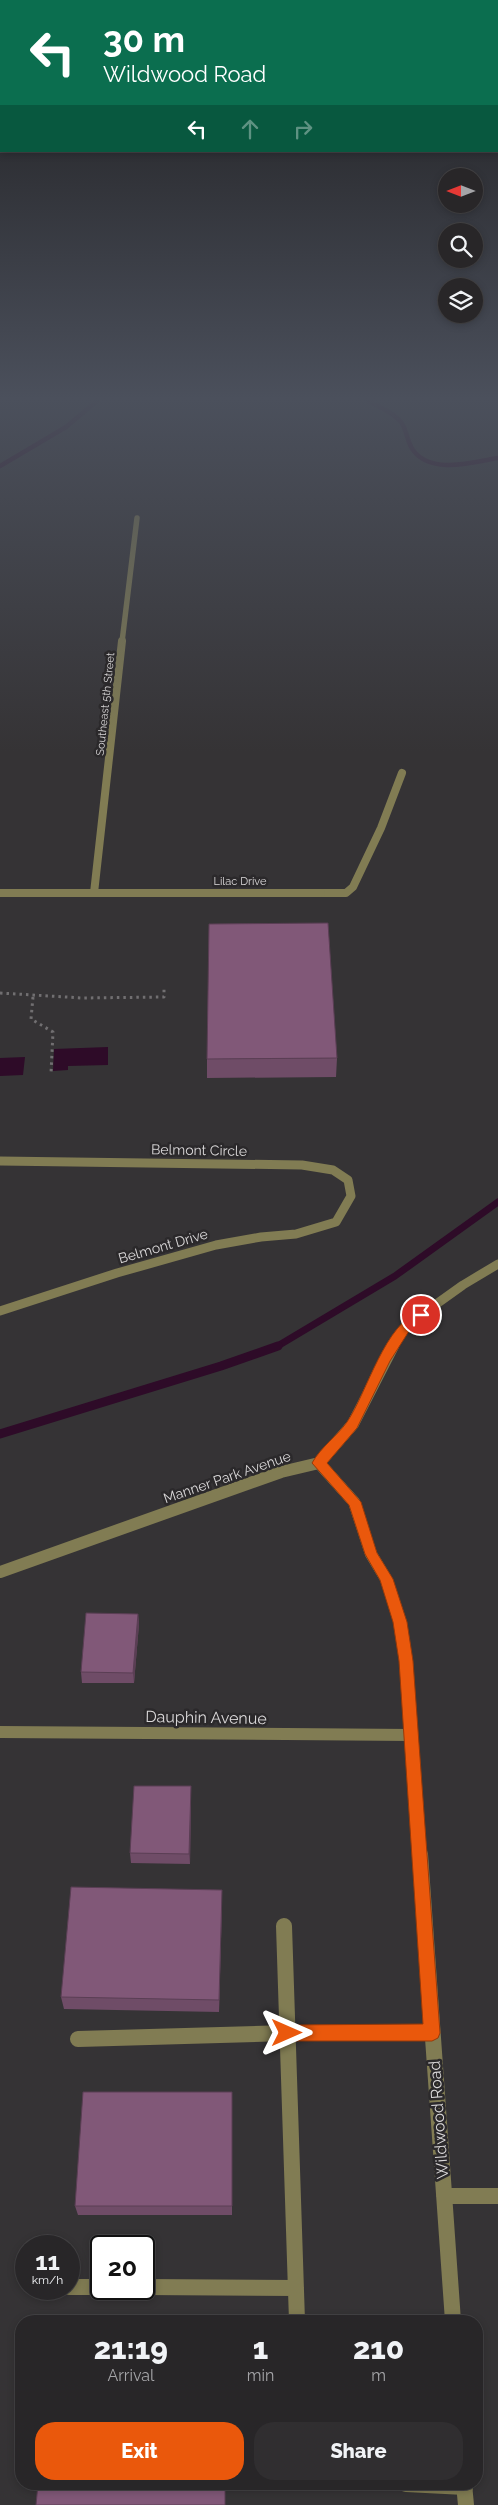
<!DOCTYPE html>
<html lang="en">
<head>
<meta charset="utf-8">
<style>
  :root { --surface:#282628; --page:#302e30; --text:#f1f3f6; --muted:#a5a5a8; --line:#444345; --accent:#ea580c }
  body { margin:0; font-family:Raleway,sans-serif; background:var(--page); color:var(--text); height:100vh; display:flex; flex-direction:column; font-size:19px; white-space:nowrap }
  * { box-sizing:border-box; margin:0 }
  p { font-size:16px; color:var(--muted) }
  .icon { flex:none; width:28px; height:28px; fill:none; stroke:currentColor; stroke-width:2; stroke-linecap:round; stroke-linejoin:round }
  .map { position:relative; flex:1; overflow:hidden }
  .panel { position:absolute; left:15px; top:2315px; width:468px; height:175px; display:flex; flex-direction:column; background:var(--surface); border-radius:20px; box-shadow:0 2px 8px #0003,0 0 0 1px var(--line) }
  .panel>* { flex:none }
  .banner { position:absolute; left:0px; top:0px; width:499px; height:152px; box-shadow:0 2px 8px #0003,0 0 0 1px var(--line); background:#0b6e4f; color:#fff; overflow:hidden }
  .needle { width:32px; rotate:270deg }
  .buttons { position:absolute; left:438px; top:168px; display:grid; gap:10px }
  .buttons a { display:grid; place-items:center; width:45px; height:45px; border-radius:50%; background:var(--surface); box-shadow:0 2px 8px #0003,0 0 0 1px var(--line); font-size:25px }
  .speed { position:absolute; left:15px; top:2235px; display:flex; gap:10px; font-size:25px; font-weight:700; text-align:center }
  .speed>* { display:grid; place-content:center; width:65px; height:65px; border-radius:50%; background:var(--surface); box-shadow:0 2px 8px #0003,0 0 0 1px var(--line); line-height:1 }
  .speed small { font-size:12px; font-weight:400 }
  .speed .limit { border:2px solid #111; border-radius:8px; background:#fff; color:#111 }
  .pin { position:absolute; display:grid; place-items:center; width:42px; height:42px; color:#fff; margin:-21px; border:2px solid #fff; border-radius:50%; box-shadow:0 1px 5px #0007 }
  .me { position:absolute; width:55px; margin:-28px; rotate:90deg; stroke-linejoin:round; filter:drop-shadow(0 0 4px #0008) }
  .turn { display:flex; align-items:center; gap:18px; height:105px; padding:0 20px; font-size:22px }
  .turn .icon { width:65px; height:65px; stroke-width:2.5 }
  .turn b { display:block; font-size:35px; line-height:42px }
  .lanes { display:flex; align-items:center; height:48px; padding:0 20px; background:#0003; justify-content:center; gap:25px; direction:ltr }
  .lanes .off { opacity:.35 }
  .eta { display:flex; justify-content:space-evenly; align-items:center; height:85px; text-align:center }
  .eta b { font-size:30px; font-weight:800; line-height:35px }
  .button { display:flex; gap:10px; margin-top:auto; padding:10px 20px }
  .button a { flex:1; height:58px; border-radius:20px; background:var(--accent); color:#fff; font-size:20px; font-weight:800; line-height:58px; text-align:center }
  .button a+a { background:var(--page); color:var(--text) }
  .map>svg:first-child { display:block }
</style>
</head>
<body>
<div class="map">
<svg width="498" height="2505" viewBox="0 0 498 2505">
  <rect width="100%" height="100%" fill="#353335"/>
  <!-- water -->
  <path fill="#2e0b28" d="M108,1047V1065L68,1066V1070L53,1071L54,1049Z
    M25,1057L23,1075L0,1076V1058Z"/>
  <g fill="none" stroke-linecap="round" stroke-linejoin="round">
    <!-- stream-far2 -->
    <path stroke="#2e0b28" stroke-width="4.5" d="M368,401C379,407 393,412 401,422C407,430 407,442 413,450C431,475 474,462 498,458
      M0,466L66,427L97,401"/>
    <!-- stream-far1 -->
    <path stroke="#2e0b28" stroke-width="7" d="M276,1347L395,1276L498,1202"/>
    <!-- stream -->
    <path stroke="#2e0b28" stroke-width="9" d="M0,1434L221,1366L278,1346"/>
    <!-- path -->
    <path stroke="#716f71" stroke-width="3" stroke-dasharray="2.5 4" stroke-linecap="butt" d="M0,993L82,998L164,997V986
      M33,997L31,1019L53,1032L51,1073"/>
    <!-- lane-far1 -->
    <path stroke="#817c53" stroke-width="8" d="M321,893H346L353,887L381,828L402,773"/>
    <!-- lane -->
    <path stroke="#817c53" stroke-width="16" d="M284,1926L297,2321
      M78,2039L287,2033H432
      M69,2287H101
      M144,2287L296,2288
      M406,2484L465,2487"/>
    <!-- street-far4 -->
    <path stroke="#817c53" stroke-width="5.5" d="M122,642L137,518"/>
    <!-- street-far3 -->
    <path stroke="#817c53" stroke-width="8" d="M0,893H321
      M94,893L122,641"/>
    <!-- street-far2 -->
    <path stroke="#817c53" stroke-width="9" d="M0,1161L302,1165L333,1170L348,1180L351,1196L336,1222L296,1234L261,1237L216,1245L117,1273L0,1311
      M392,1347L407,1325L463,1285L498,1264"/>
    <!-- street-far1 -->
    <path stroke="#817c53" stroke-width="12" d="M319,1463L354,1502L371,1554L386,1579L400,1622L406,1661L420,1855
      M0,1572L281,1472L319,1463L353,1424L393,1346
      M0,1732L411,1735"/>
    <!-- street -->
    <path stroke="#817c53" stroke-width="16" d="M420,1854L453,2321
      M444,2196H498
      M464,2484L466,2505"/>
  </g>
  <!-- wall -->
  <path fill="#6f4c67" d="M337,1058L336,1077L207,1078V1059Z
    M138,1614L139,1624L134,1683H82L81,1672Z
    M191,1796L190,1864L131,1863L130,1853Z
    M222,1903L219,2012L64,2009L61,1997Z
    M232,2092V2215H78L75,2206Z"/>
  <!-- shaded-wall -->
  <path fill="#5a3e54" d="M138,1614L139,1624L134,1683L133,1673Z
    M191,1786V1796L190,1864L189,1854Z
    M222,1890V1903L219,2012V2000Z"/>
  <!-- building -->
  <path fill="#815878" stroke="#5a3e54" d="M328,923L337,1058L207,1059L209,924Z
    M86,1613L138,1614L133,1673L81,1672Z
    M134,1786H191L189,1854L130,1853Z
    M71,1887L222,1890L219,2000L61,1997Z
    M83,2092H232V2206H75Z
    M38,2484H225V2505H36Z"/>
  <!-- sky -->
  <linearGradient id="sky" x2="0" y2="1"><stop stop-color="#1d1c1d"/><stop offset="0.53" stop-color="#4b505c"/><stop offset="1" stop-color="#4b505c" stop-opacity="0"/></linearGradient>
  <rect width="498" height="752" fill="url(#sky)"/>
  <!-- route -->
  <path fill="#ea580c" stroke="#983908" d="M421,1311L427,1315L411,1328L390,1361L357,1428L327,1463L361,1502L377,1553L393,1579L407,1622L413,1661L440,2033L438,2038L432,2041H287L281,2039L279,2033L281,2027L287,2025L423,2024L399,1661L393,1622L380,1580L365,1554L349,1505L312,1463C321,1447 337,1436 347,1422C367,1393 385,1322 421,1311Z"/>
  <g text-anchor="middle" stroke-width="5" stroke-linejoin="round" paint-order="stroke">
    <!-- far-street labels -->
    <g font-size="11" fill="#dad8d9" stroke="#2b292b">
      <text transform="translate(105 704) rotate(-84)" y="4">Southeast 5th Street</text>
      <text x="240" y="885">Lilac Drive</text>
    </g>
    <!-- street labels -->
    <g font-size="14" fill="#dad8d9" stroke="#2b292b">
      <text transform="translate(199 1150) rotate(1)" y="5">Belmont Circle</text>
      <text transform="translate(163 1246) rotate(-16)" y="5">Belmont Drive</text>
      <text transform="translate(227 1477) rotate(-19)" y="5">Manner Park Avenue</text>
    </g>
    <!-- near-street labels -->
    <g font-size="16" fill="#dad8d9" stroke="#2b292b">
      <text transform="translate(206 1717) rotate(1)" y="6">Dauphin Avenue</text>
      <text transform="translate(438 2120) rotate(-94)" y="6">Wildwood Road</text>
    </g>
  </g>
</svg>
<div class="buttons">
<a><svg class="needle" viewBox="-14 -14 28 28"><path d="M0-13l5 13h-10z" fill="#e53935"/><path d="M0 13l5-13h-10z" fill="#a5a5a8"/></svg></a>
<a><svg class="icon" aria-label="search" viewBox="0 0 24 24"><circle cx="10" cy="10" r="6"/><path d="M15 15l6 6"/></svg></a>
<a><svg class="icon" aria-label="layers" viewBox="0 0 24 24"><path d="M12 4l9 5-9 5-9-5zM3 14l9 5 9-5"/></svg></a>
</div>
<div class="speed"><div>11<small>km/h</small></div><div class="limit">20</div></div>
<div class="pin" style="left:421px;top:1315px;background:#d93025"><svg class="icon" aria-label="arrive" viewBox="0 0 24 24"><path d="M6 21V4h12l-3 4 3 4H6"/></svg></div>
<svg class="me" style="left:287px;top:2033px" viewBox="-20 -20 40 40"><path d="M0-17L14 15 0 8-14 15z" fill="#ea580c" stroke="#fff" stroke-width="4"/></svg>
<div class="banner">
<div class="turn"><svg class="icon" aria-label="left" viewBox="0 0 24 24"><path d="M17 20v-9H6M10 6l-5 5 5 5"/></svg><div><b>30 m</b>Wildwood Road</div></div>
<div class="lanes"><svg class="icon" aria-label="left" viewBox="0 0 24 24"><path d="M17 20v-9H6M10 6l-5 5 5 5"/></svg><svg class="icon off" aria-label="ahead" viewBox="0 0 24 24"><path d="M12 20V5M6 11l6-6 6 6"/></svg><svg class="icon off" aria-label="right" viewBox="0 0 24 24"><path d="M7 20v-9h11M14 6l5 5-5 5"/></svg></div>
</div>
<section class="panel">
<div class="eta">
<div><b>21:19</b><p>Arrival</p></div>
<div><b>1</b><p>min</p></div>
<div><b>210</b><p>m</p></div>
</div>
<div class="button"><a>Exit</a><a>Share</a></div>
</section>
</div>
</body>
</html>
